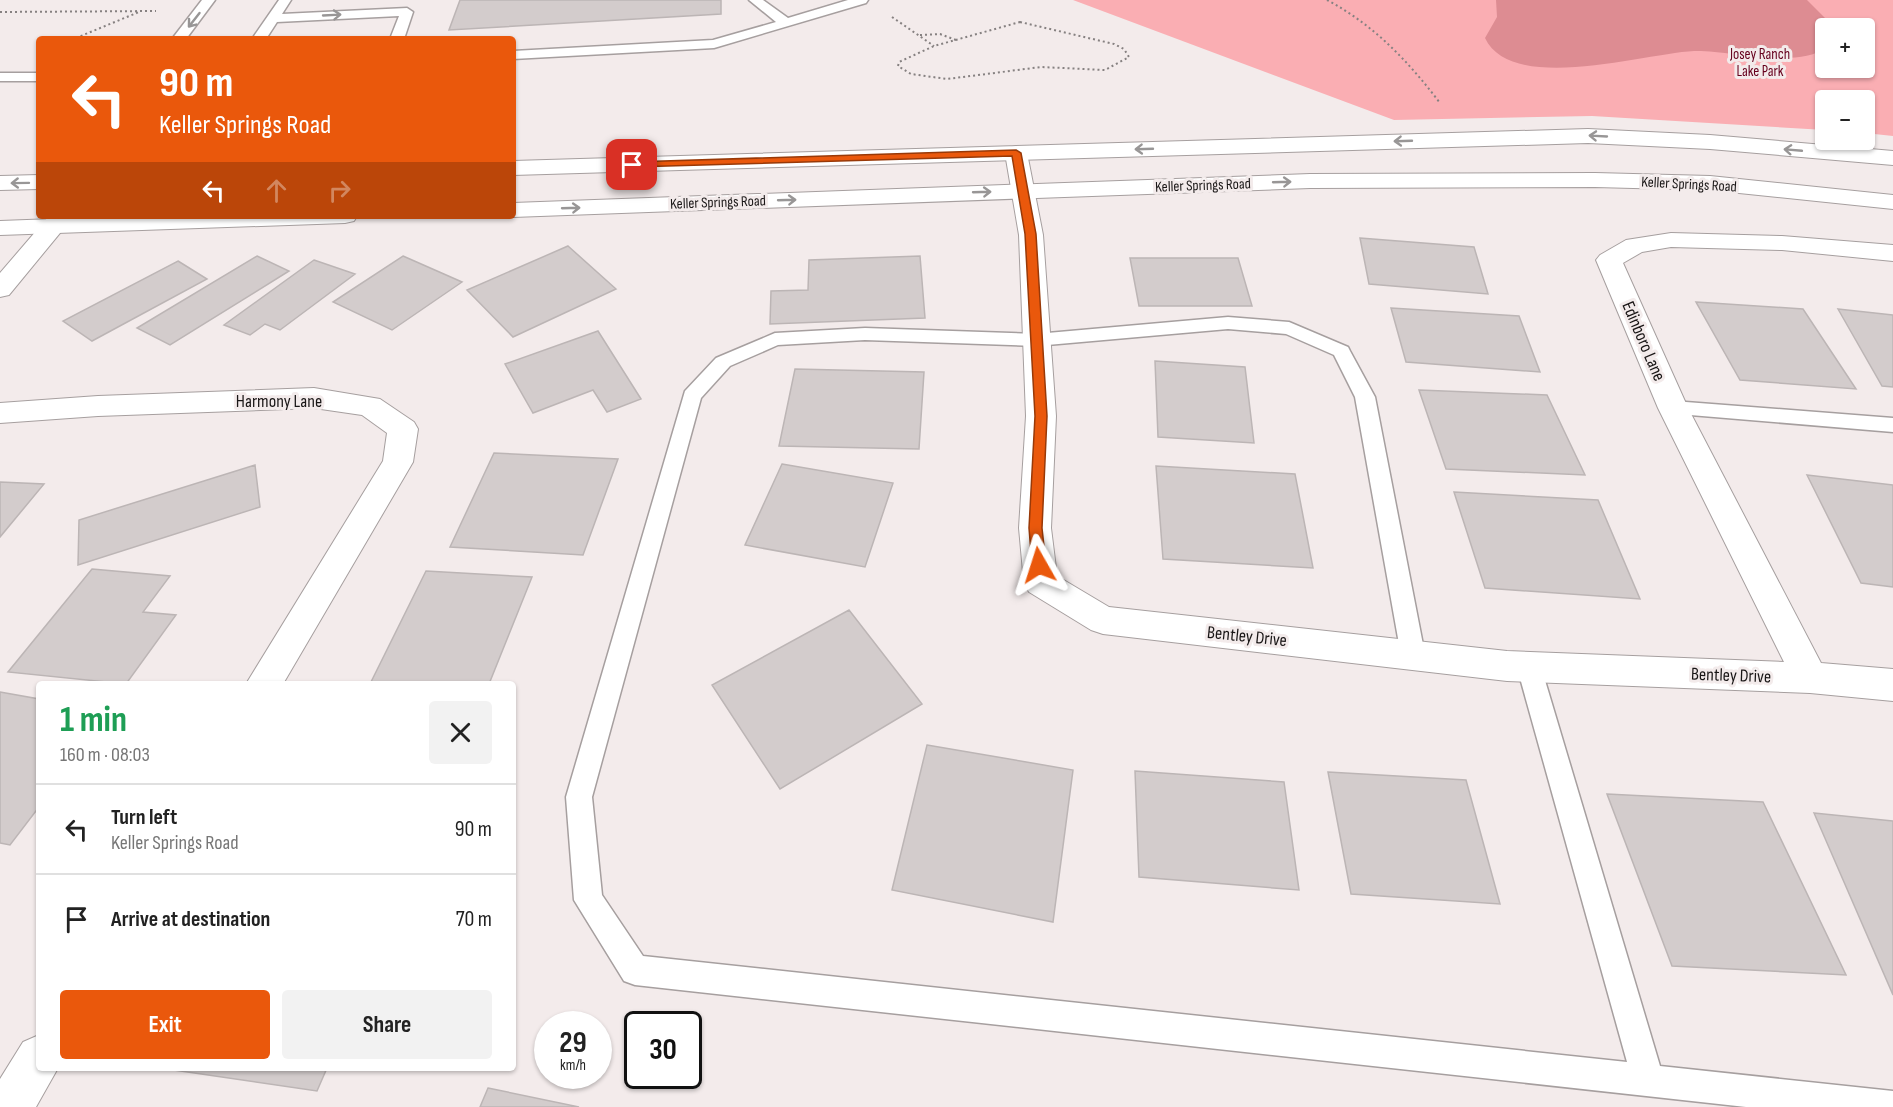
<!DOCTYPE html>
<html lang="en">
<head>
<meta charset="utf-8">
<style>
  :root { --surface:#fff; --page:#f2f2f2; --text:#222; --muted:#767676; --line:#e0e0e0; --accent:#ea580c }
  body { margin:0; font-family:"Sofia Sans Condensed",sans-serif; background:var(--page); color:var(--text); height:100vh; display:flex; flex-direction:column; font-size:22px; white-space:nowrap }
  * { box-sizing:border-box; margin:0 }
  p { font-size:20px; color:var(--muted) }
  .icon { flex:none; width:33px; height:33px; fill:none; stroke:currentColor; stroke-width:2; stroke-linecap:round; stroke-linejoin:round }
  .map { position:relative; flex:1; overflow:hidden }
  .drawer { position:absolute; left:36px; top:681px; width:480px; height:390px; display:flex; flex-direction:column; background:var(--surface); border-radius:6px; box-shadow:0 2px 4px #0004 }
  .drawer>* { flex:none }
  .top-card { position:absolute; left:36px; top:36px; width:480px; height:183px; border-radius:6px; box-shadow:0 2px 4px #0004; background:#ea580c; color:#fff; overflow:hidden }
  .buttons { position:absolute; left:1815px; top:18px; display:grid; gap:12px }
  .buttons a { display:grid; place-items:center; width:60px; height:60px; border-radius:6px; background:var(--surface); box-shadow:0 2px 4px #0004; font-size:30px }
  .speed { position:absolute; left:534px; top:1011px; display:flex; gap:12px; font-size:30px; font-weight:700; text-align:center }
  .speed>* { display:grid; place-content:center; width:78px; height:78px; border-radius:50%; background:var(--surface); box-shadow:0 2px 4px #0004; line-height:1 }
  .speed small { font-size:15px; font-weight:400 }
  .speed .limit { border:3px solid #111; border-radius:9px; background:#fff; color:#111 }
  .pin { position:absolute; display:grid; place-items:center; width:51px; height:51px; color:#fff; margin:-26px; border-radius:12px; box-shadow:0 3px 9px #0006 }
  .me { position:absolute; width:66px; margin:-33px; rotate:354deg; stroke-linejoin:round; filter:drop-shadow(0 0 4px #0008) }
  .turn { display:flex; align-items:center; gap:21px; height:126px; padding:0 24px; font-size:27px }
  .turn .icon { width:78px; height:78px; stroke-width:2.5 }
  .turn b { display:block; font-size:42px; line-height:51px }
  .lanes { display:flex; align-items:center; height:57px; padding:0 24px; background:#0003; justify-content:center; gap:30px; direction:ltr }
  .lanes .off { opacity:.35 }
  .round { display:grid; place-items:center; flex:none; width:63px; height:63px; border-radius:6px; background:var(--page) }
  .head { display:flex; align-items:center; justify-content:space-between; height:102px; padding:0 24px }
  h1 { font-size:36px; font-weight:700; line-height:45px; color:#1e9e55 }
  .primary-button { display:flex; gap:12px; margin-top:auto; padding:12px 24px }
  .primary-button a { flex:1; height:69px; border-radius:6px; background:var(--accent); color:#fff; font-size:24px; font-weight:700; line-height:69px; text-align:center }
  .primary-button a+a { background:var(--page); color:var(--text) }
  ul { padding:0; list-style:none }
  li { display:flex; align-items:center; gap:18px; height:90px; padding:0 24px; border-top:2px solid var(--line) }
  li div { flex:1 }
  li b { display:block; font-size:22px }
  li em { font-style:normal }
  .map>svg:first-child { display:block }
</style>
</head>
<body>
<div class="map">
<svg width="1893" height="1107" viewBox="0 0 1893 1107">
  <rect width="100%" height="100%" fill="#f3ebeb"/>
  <!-- green -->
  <path fill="#faaeb3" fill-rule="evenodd" d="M1073,0H1893V136L1865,133L1864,100H1826L1825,130L1592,116L1394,120ZM1826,28H1864V68H1826Z"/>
  <!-- water -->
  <path fill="#dd8c92" d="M1496,0H1807L1827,20L1831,28H1826L1825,48C1798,69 1728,50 1694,51C1646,53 1512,95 1485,38L1497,17Z"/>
  <!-- building -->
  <path fill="#d3cccc" stroke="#bcb5b5" stroke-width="1.5" d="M460,0H721V14L449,30Z
    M1360,238L1474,247L1488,294L1369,284Z
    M568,246L616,289L513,337L467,290Z
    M257,256L289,271L170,345L137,328Z
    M403,256L462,282L392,330L333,302Z
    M920,256L925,318L770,324L771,291L808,290L809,260Z
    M1130,258H1238L1252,306H1139Z
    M314,260L355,274L280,330L265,324L250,335L224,325Z
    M178,261L207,279L92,341L63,321Z
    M1696,302L1803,309L1856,389L1740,380Z
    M1391,308L1519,316L1540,372L1406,362Z
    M1838,309L1893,315V387L1882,386Z
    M598,331L641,399L607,412L593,390L533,413L505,364Z
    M1155,361L1245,367L1254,443L1158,437Z
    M795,369L924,372L919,449L779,446Z
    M1419,390L1547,395L1585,475L1446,469Z
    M494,453L618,459L583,555L450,547Z
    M782,464L893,483L865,567L745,545Z
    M255,465L260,507L78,565L79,520Z
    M1156,466L1295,474L1313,568L1163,559Z
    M1807,475L1893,485V587L1861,583Z
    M0,482L44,484L0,537Z
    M1454,492L1598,500L1640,599L1485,588Z
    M92,569L170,576L143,612L176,615L126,684L8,672Z
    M426,571L532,577L489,684H370Z
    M849,610L922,704L780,789L712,685Z
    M0,692L39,699V807L10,845L0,843Z
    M927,745L1073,770L1053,922L892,890Z
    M1135,771L1284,782L1299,890L1139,877Z
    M1328,772L1466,780L1500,904L1351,894Z
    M1607,794L1763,802L1846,975L1672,966Z
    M1814,813L1893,821V995Z
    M160,1068H327L317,1091Z
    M488,1088L579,1107H480Z"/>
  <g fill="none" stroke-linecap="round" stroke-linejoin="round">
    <!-- lane casing -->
    <g stroke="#a69f9f" stroke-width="3">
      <path id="lane" d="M202,0H215L186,39H172Z
        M279,0H291L282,14L407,8L413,12L404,39H390L399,16L277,22L266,39H252Z
        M749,0H763L788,18L848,0H868L866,3L714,48L513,59V51L713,40L776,22Z
        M0,73H39V81H0Z
        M1228,317L1289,322L1348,347L1350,351L1375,397L1425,655L1422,662L1413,665L1404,662L1401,655L1355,397L1334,355L1286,334L1228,329L1036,346L865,340L778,345L730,366L701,398L592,797L602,895L643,956L1627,1062L1517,667L1520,660L1529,657L1538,660L1541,667L1660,1066L1893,1091V1107H1746L635,985L624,981L574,900L566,797L685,391L716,358L775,333L865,328L1036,334Z
        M1673,401L1893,418V432L1666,413L1663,408L1666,403Z"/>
    </g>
    <!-- street casing -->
    <g stroke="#a69f9f" stroke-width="2">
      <path id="street" d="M1016,146L1024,148L1027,153L1043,235L1056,416L1051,528L1057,576L1109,607L1507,651L1784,662L1658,408L1596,260L1600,255L1626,240L1671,233L1782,236L1893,245V261L1782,250L1671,247L1642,252L1623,263L1688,408L1821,663L1893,669V701L1810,693L1507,681L1103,634L1091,630L1029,592L1024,583L1019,528L1026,416L1019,235L1005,153L1008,148Z
        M49,216H74L9,295L0,297V273Z
        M314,388L380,399L414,422L418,429L413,462L283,684H246L383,461L387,433L362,415L314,408L98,416L0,423V403L98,396Z
        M39,1035V1068H58L36,1107H0V1079L23,1042Z"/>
    </g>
    <!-- secondary casing -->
    <g stroke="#a69f9f" stroke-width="2">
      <path id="secondary" d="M1588,129L1710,135L1893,151V165L1710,149L1588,143L513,175V161Z
        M1595,173L1710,176L1893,195V209L1710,190L1595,187L1310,188L513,217L508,216H513V203L1310,174Z
        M39,175V189L0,190V176Z
        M134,216H357L354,221L345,223L0,235V221Z"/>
    </g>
    <!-- path -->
    <path stroke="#868181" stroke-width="2" stroke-dasharray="2 3" stroke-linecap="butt" d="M1327,0C1374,25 1408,61 1440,103
      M0,12L156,11
      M892,17L934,46
      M1020,22L1114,44L1124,49L1129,57L1105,70L1041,67L947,79L911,74L898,66L899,62L934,46Z
      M920,35L940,34L956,40
      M76,38L139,12"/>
    <!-- lane -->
    <use href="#lane" fill="#fff" fill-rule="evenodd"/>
    <!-- street -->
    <use href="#street" fill="#fff" fill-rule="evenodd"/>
    <!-- secondary -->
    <use href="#secondary" fill="#fff" fill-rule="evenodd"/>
  </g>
  <!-- one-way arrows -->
  <defs><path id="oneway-shaft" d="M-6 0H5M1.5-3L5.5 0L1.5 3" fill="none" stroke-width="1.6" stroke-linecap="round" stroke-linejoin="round" transform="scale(1.5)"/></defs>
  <g stroke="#989696">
    <use href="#oneway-shaft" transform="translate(332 15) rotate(-3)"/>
    <use href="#oneway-shaft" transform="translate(194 20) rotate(128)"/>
    <use href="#oneway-shaft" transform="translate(1598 136) rotate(-177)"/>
    <use href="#oneway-shaft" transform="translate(1403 141) rotate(178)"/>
    <use href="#oneway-shaft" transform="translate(1144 149) rotate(178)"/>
    <use href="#oneway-shaft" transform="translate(1793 150) rotate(-175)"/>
    <use href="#oneway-shaft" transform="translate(1282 182) rotate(-2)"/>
    <use href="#oneway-shaft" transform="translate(20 183) rotate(179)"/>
    <use href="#oneway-shaft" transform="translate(982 192) rotate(-2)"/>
    <use href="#oneway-shaft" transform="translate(787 200) rotate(-2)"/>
    <use href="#oneway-shaft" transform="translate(571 208) rotate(-2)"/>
  </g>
  <!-- route -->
  <path fill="#ea580c" stroke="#983908" stroke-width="1.5" d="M1016,150L1021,153L1036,234L1047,416L1042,528L1046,565L1039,570L1032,565L1029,528L1035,416L1025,234L1012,156L632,167L627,165L632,162Z"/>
  <g text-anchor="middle" stroke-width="6" stroke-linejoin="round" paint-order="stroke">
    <!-- far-park labels -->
    <g font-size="15" fill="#66001d" stroke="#f3ebeb">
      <text x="1760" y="59">Josey Ranch<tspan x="1760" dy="17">Lake Park</tspan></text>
    </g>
    <!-- far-street labels -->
    <g font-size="15" fill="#191616" stroke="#f3ebeb">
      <text transform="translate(1689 184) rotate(3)" y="5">Keller Springs Road</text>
      <text transform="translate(1203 185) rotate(-2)" y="5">Keller Springs Road</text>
      <text transform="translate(718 202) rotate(-2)" y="5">Keller Springs Road</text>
    </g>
    <!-- street labels -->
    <g font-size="18" fill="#191616" stroke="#f3ebeb">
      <text transform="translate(1644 341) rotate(67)" y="6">Edinboro Lane</text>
      <text x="279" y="407">Harmony Lane</text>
      <text transform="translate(1247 636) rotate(6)" y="6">Bentley Drive</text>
      <text transform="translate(1731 675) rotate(2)" y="6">Bentley Drive</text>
    </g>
  </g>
</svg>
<div class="buttons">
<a>+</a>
<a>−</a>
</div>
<div class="speed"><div>29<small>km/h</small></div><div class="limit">30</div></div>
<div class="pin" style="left:632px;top:165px;background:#d93025"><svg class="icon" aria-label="arrive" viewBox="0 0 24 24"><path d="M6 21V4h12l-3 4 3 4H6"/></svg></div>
<svg class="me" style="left:1039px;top:565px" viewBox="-20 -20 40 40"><path d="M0-17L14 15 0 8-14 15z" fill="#ea580c" stroke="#fff" stroke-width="4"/></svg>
<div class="top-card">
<div class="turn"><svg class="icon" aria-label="left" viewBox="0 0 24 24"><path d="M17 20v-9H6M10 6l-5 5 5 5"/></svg><div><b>90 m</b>Keller Springs Road</div></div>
<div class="lanes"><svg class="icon" aria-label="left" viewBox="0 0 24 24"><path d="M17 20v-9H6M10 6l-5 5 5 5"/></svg><svg class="icon off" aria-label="ahead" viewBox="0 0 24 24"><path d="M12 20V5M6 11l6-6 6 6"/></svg><svg class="icon off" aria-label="right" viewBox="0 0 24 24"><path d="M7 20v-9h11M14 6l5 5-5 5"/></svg></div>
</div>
<section class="drawer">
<div class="head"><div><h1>1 min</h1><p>160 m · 08:03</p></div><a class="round"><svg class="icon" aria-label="close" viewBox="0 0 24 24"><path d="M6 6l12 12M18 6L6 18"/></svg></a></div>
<ul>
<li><svg class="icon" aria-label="left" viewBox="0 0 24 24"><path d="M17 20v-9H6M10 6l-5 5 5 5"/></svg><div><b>Turn left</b><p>Keller Springs Road</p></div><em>90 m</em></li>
<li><svg class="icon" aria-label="arrive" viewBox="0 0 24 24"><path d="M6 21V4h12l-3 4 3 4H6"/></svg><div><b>Arrive at destination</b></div><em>70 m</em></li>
</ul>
<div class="primary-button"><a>Exit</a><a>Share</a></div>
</section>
</div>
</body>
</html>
